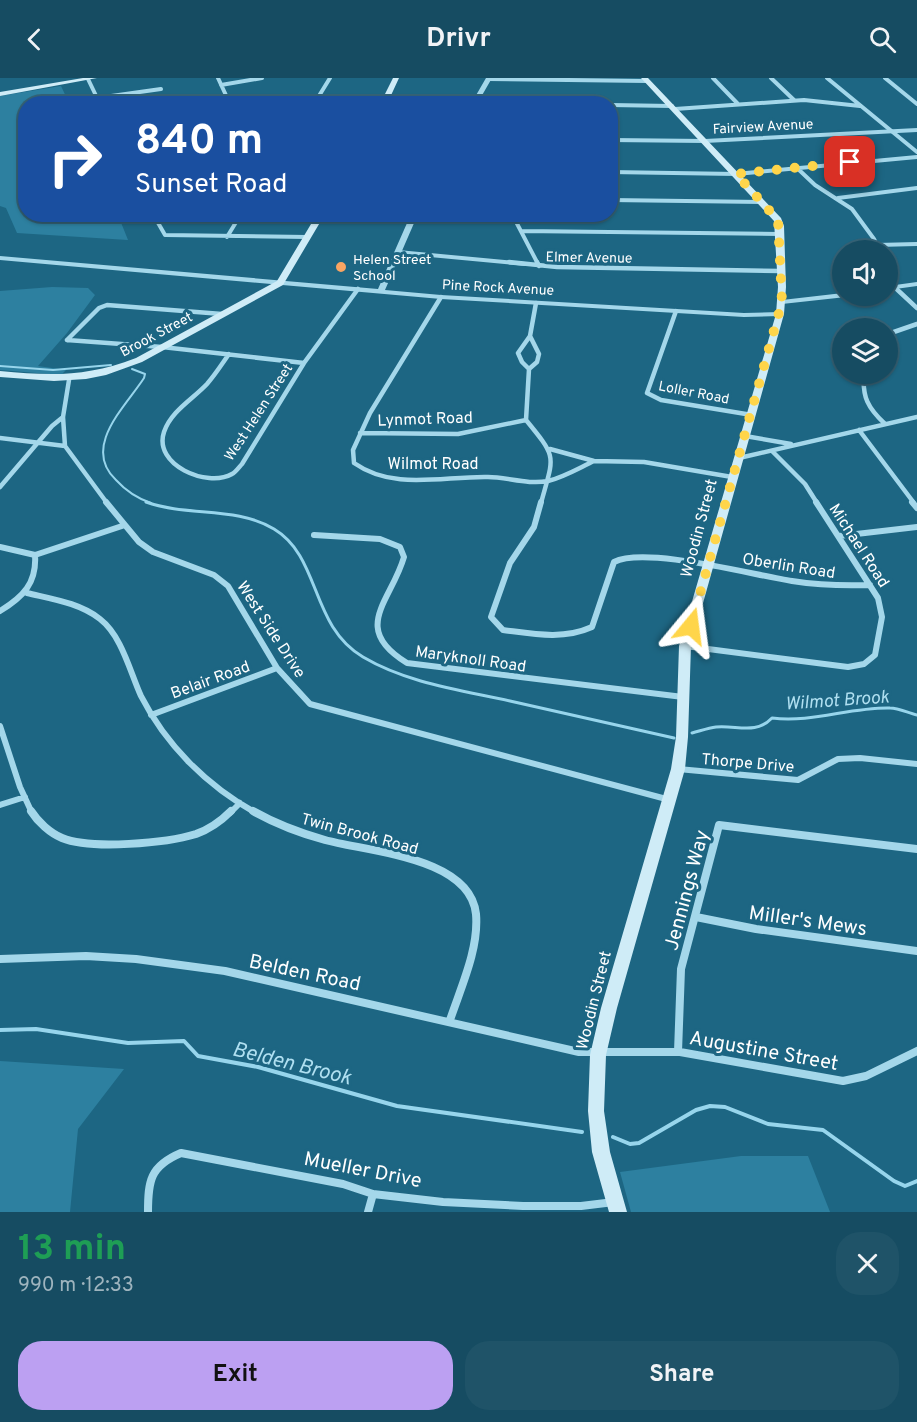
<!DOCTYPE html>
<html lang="en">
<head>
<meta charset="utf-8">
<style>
  :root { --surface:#164c62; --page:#1f5368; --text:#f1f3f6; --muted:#9eb4be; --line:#356377; --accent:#bca0f2 }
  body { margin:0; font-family:Overpass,sans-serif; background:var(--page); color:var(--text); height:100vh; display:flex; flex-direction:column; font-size:22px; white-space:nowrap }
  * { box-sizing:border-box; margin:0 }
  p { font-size:20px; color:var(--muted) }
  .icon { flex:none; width:33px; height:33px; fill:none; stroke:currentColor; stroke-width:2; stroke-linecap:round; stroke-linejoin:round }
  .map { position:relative; height:1134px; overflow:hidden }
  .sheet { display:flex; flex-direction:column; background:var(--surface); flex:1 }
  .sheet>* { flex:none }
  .guide { position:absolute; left:18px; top:18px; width:600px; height:126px; border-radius:24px; box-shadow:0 2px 4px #0004,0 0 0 2px var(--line); background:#1a4fa0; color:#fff; overflow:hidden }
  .buttons { position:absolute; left:832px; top:162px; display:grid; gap:12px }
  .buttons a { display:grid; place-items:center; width:66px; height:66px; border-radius:50%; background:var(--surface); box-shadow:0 2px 4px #0004,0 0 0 2px var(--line); font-size:30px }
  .pin { position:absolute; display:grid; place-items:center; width:51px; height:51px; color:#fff; margin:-26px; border-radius:12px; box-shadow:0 3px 9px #0006 }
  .me { position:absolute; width:66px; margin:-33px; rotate:16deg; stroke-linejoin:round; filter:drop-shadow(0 0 4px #0008) }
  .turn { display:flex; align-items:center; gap:21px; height:126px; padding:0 18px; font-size:27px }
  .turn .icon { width:78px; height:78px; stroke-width:2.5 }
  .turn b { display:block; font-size:42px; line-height:51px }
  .round { display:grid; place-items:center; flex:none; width:63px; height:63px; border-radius:24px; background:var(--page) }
  .headline { display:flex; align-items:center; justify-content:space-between; height:102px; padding:0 18px }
  h1 { font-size:36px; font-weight:700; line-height:45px; color:#1e9e55 }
  .button { display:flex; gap:12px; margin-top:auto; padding:12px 18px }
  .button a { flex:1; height:69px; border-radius:24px; background:var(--accent); color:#111; font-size:24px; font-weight:700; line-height:69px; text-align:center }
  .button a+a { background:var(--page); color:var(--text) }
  header { display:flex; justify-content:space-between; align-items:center; height:78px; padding:0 18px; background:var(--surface); font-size:27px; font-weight:700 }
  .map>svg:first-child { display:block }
</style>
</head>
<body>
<header><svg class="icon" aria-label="back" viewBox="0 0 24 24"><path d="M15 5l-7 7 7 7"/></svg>Drivr<svg class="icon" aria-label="search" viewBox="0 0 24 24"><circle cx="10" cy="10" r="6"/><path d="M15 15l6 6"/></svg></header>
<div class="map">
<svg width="917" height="1134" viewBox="0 0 917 1134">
  <rect width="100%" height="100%" fill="#1d6683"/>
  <!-- green -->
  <path fill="#2d80a0" d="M61,8L69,25L26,26V136L118,137L128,162L17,155L6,130L0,128V18Z
    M52,209L88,210L95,217L67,255L38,288L66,292L61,297L0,292V213Z
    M0,983L124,991L78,1051L70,1134H0Z
    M741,1078H808L830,1134H631L620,1094Z"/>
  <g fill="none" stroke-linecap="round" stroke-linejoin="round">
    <!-- stream-far2 -->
    <path stroke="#97d5ec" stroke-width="2" d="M0,288L53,292L111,287
      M132,291L145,296L144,300C126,328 81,369 116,402C126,413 136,420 151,425"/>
    <!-- stream-far1 -->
    <path stroke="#97d5ec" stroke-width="3" d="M146,424C188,439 236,428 274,451C321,479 310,548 363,579C407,605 460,612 510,623C565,635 619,648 674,660
      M692,655C700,653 708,650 716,649C737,647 756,657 772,640C812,645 850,629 890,630C899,630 908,635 917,637"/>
    <!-- stream -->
    <path stroke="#97d5ec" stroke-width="4" d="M0,952L36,951L128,965L184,963L198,978L258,989L397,1028L582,1054
      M613,1059L630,1066L639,1065L696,1032L710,1028L725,1029L768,1046L823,1052L894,1103L905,1108L917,1103"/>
    <!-- minor-far3 -->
    <path stroke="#a4d7ea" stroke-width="4" d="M218,0L230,26
      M713,0L738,26
      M771,0L794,22
      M827,0L917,74
      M885,0L917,26
      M88,1L100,26
      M488,1L647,3
      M221,7L262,0
      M97,20L161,11
      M314,26L330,0
      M610,27L672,28
      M675,31L804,22L860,28
      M610,62L705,63
      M797,90L815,107L852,131L874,161L877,167L876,172
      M610,94L736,96L917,79
      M838,120L917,110
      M610,122L762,124
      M153,136L165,157L307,159
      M512,136L538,186
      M521,153L780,156
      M227,159L241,136
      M877,167L917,166
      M398,174L525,186"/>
    <!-- minor-far2 -->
    <path stroke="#a4d7ea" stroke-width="4.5" d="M509,184L557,189L781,193
      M537,184L539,188
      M888,203L917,230
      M441,219L370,335L353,372L354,385C394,413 442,398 488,399C507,399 528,407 548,403C564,399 579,390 594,383
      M536,225L530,258L518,275L522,284L529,291L526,342C558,381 554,377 541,425
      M676,233L647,315L661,322L752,337
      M888,256L917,246
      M67,262L162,269L304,285
      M67,262L99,230L107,227L222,236
      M229,276C222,286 215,297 207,306C193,321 171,333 164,354C153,387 207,410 232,396C236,394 239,389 242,386L304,285L358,211
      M529,291L537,284L539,276L530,258
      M864,296C862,319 868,330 885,346
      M69,302L63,339L65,368L107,425
      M859,352L914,425
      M360,355L458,356L526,342
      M745,358L791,366
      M0,360L65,368
      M550,371L594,383L644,384L732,399
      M772,373L805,406L817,425
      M739,380L917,339
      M0,409L52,348L63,339"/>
    <!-- minor-far1 -->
    <path stroke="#a4d7ea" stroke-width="6" d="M106,424L139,464L153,474L214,497L228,508L277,590L310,626L670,722
      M541,424L534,449L510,485L491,539L503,552C534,556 563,562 592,549L614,484C645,468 753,497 792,503C818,507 844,508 870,507
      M912,424L917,430
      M314,457L380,461L400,469L404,479C391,524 350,550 407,585L683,619
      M839,458L917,449
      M0,469L35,477L125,447
      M27,515C52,521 80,525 100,541C122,558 130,594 141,618C166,667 207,708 256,735
      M0,533C23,519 37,505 35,477
      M685,568L848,589L864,586L875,577L882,539L878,520L816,424
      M151,637L277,590
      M0,648L20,709L32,735
      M678,691L798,702L838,681L860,680L917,686
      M0,727L25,719
      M230,735L240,725"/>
    <!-- minor -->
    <path stroke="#a4d7ea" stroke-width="8" d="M31,733C38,744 50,755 62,760C91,772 167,765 196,756C210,751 221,743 231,733
      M253,733C276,746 300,755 325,762C369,774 470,779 476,836C479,871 461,909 450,942
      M696,839L756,851L917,873
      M0,881L86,878L136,881L225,893L579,974H680L843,1003L866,998L917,973
      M678,974L681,891L719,747L917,771
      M148,1134C148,1103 150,1088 181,1075L343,1106L373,1116L443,1124L523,1128H581L614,1124
      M368,1134L373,1116"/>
    <!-- tertiary -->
    <path fill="#a4d7ea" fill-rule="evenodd" d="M486,0H492L477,26H471Z
      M917,50V54L705,65L702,63L705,61Z
      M411,136H418L385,212L441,217L744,235L780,234L784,236L780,238L744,239L441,221L0,182V178L378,211Z
      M917,204V208L888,212V208Z
      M843,215V218L846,219L782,226L778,224L782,222Z"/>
    <!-- secondary -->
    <path fill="#cfecf7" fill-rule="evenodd" d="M83,0H97L0,18V14Z
      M393,0H399L387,26H380Z
      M641,0H648L781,140L784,148L786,209L784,236L691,568L688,659L685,691L617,930L606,977L604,1033L610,1074L627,1134H609L592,1074L588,1033L590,977L601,930L671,691L676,659L679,568L776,236L778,209L774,143Z
      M317,136H325L283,207L142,284L106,297L86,301L54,303L0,299V293C52,298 86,299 136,280L277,203Z"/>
  </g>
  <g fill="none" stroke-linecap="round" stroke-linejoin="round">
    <!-- route -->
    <path stroke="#ffd54a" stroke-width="10" stroke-dasharray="0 18" d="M691,548L782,224L778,142L736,96L850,84"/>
  </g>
  <!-- markers -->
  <circle fill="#f9a563" stroke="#1d6683" stroke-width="2" cx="341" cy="189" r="6"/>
  <g text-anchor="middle" stroke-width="6" stroke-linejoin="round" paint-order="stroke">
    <!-- far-street labels -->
    <g font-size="14" fill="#fff" stroke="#1d6683">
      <text transform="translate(763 48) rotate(-3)" y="5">Fairview Avenue</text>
      <text transform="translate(589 179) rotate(1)" y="5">Elmer Avenue</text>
      <text transform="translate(498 209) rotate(3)" y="5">Pine Rock Avenue</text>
      <text transform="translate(156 256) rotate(-28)" y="5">Brook Street</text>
      <text transform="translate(694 314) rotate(11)" y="5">Loller Road</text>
      <text transform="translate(258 334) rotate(-57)" y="5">West Helen Street</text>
    </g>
    <!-- far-poi labels -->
    <g font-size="14" fill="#fff" stroke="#1d6683" text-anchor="start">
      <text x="353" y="186">Helen Street<tspan x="353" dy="16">School</tspan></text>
    </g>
    <!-- street labels -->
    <g font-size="16" fill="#fff" stroke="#1d6683">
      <text transform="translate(425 340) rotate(-2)" y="6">Lynmot Road</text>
      <text x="433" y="391">Wilmot Road</text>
      <text transform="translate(698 450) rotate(-75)" y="6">Woodin Street</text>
      <text transform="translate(860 467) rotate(57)" y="6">Michael Road</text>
      <text transform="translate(789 487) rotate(9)" y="6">Oberlin Road</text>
      <text transform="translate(272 551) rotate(57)" y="6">West Side Drive</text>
      <text transform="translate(471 580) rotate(8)" y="6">Maryknoll Road</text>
      <text transform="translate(210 601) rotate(-20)" y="6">Belair Road</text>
      <text transform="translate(748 684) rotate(5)" y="6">Thorpe Drive</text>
      <text transform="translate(360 755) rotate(15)" y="6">Twin Brook Road</text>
      <text transform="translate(593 922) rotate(-76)" y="6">Woodin Street</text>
    </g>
    <!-- water labels -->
    <g font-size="18" font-style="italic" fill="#b0e0f1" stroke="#1d6683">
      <text transform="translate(837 622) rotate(-4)" y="6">Wilmot Brook</text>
    </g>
    <!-- near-street labels -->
    <g font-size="20" fill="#fff" stroke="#1d6683">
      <text transform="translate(686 812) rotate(-75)" y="7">Jennings Way</text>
      <text transform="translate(808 842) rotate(8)" y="7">Miller's Mews</text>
      <text transform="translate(305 894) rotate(12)" y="7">Belden Road</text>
      <text transform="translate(764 972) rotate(10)" y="7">Augustine Street</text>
      <text transform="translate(363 1091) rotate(11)" y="7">Mueller Drive</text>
    </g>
    <!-- near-water labels -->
    <g font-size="21" font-style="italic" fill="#b0e0f1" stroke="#1d6683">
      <text transform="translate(292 985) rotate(14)" y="7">Belden Brook</text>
    </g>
  </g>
</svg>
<div class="buttons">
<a><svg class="icon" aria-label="sound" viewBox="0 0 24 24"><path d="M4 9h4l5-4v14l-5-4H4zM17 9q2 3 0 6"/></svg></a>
<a><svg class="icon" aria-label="layers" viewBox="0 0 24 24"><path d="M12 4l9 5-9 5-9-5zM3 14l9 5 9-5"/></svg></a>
</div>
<div class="pin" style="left:850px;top:84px;background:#d93025"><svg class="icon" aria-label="arrive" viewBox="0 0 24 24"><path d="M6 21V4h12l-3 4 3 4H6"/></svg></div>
<svg class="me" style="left:691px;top:548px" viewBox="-20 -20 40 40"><path d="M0-17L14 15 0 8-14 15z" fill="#ffd54a" stroke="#fff" stroke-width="4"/></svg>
<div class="guide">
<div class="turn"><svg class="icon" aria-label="right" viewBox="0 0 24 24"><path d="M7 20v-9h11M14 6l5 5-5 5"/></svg><div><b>840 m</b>Sunset Road</div></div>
</div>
</div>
<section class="sheet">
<div class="headline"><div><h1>13 min</h1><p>990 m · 12:33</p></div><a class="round"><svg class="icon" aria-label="close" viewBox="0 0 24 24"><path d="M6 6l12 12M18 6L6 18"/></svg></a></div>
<div class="button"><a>Exit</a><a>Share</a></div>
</section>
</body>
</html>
